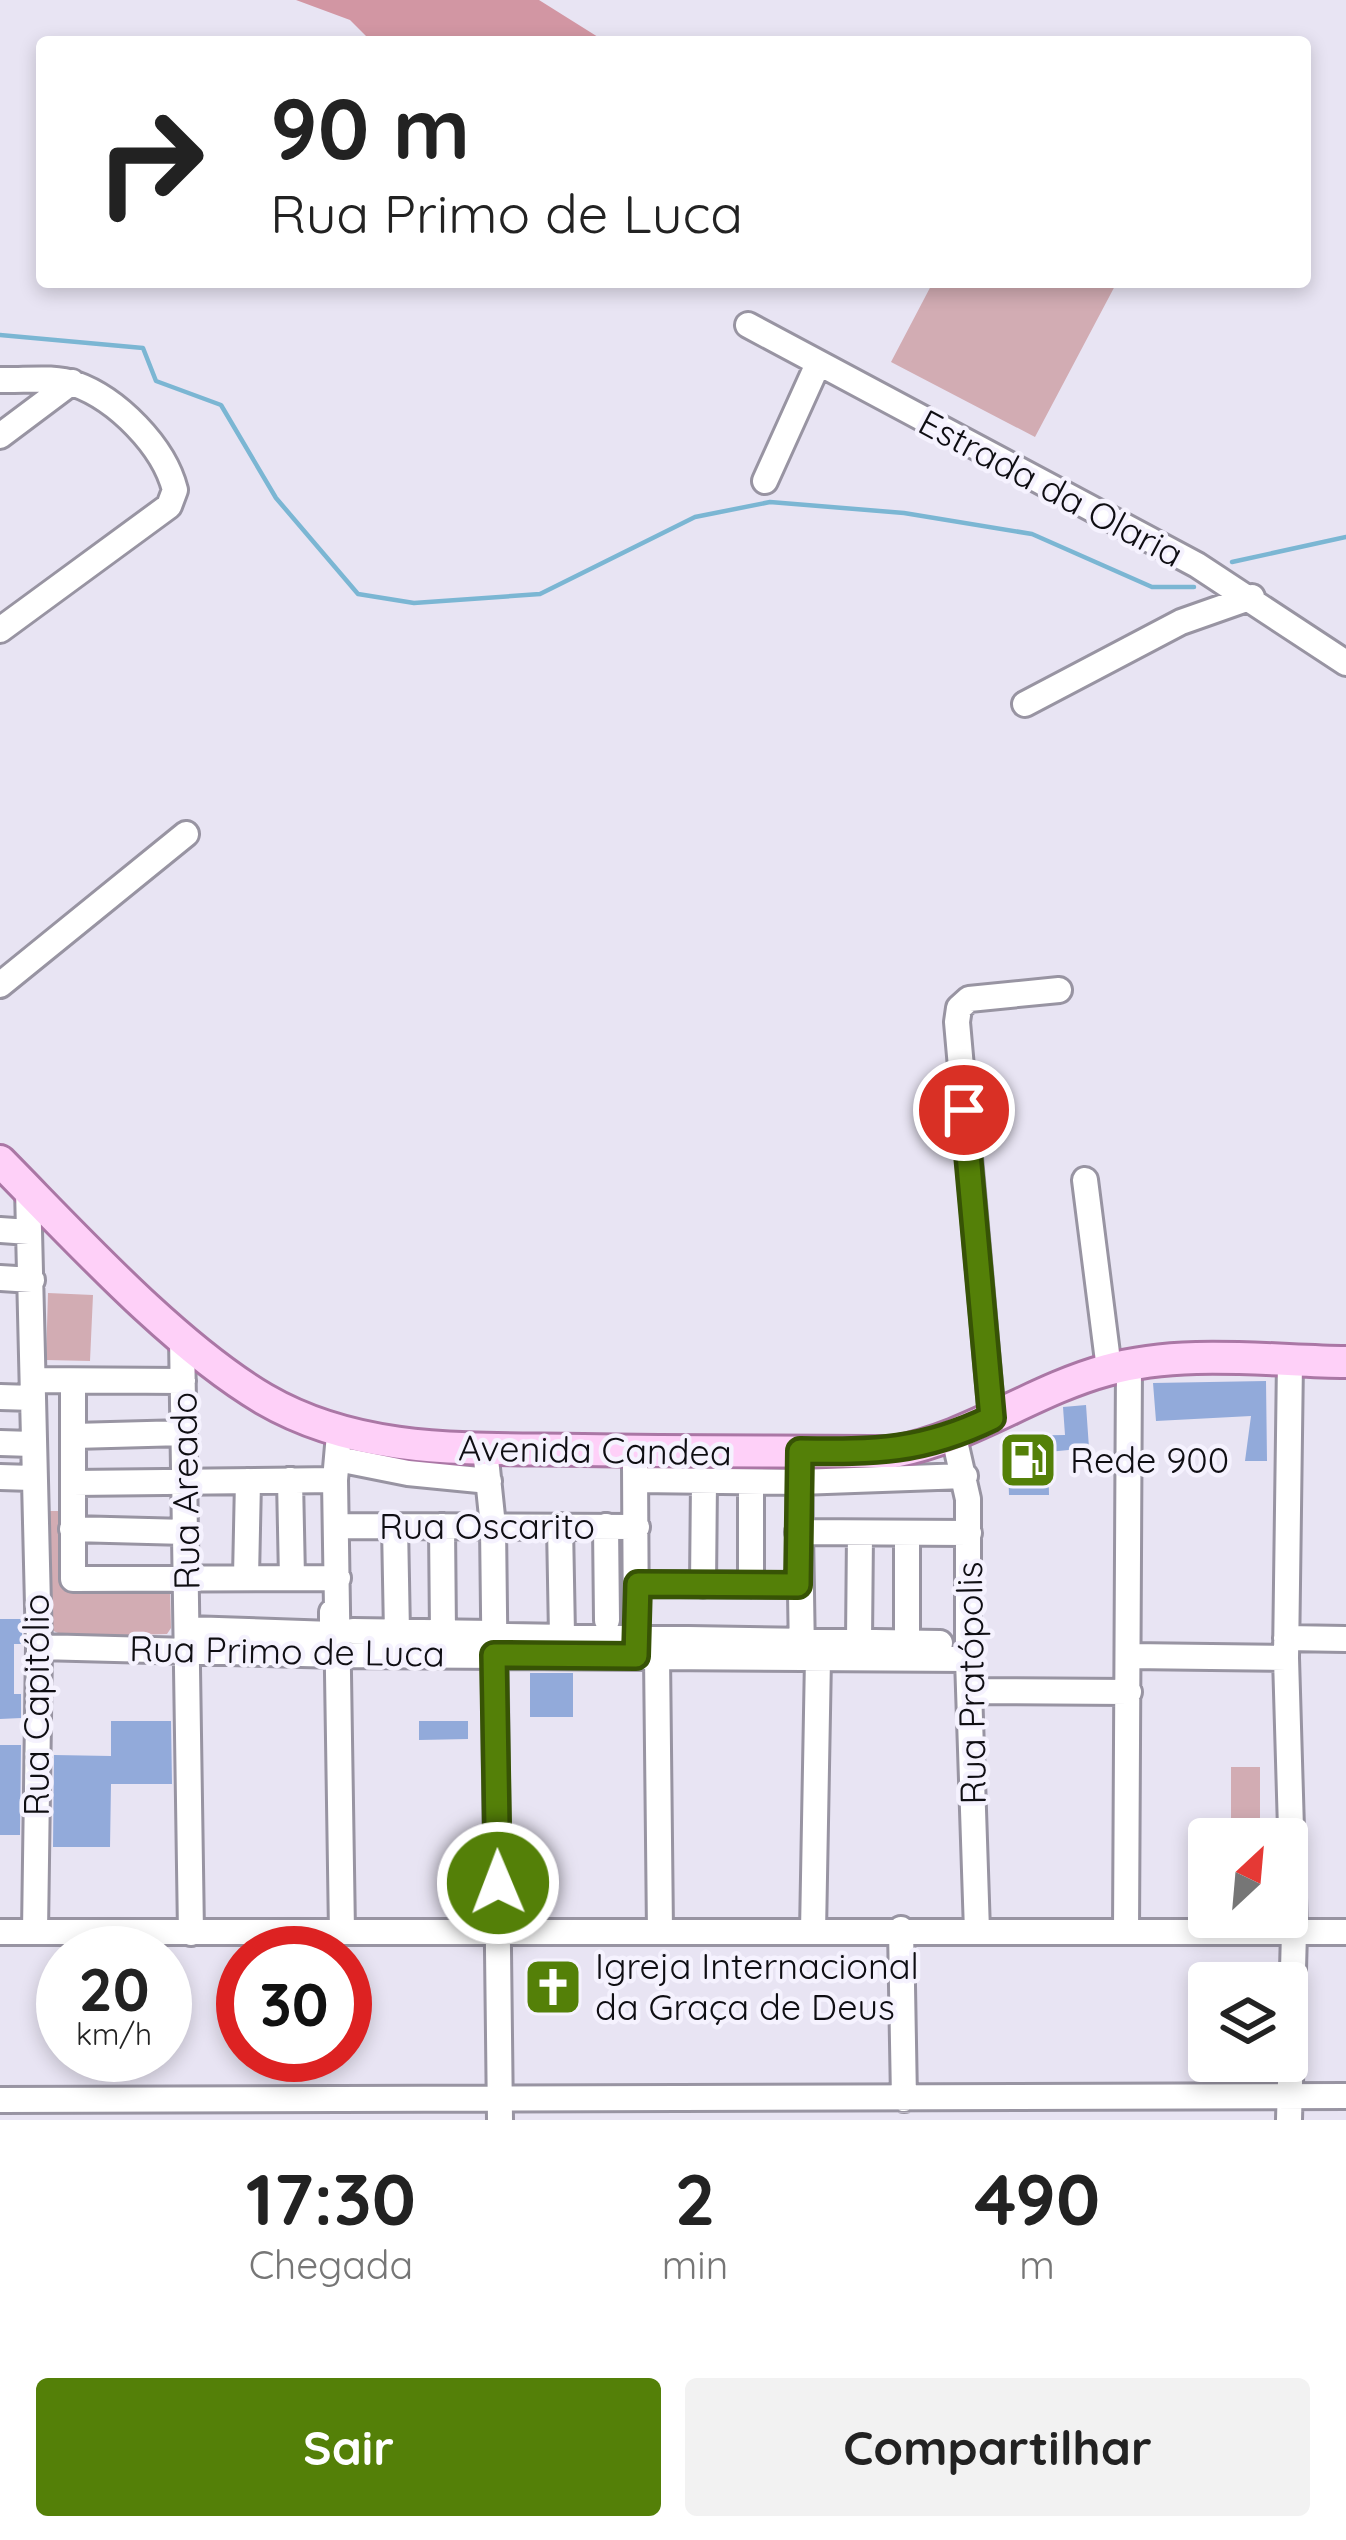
<!DOCTYPE html>
<html lang="pt">
<head>
<meta charset="utf-8">
<style>
  :root { --surface:#fff; --page:#f2f2f2; --text:#222; --muted:#767676; --accent:#548008 }
  body { margin:0; font-family:Quicksand,sans-serif; background:var(--page); color:var(--text); height:100vh; display:flex; flex-direction:column; font-size:45px; white-space:nowrap }
  * { box-sizing:border-box; margin:0 }
  p { font-size:39px; color:var(--muted) }
  .icon { flex:none; width:66px; height:66px; fill:none; stroke:currentColor; stroke-width:2; stroke-linecap:round; stroke-linejoin:round }
  .map { position:relative; height:2120px; overflow:hidden }
  .sheet { display:flex; flex-direction:column; background:var(--surface); flex:1 }
  .sheet>* { flex:none }
  .guide { position:absolute; left:36px; top:36px; width:1275px; height:252px; border-radius:12px; box-shadow:0 6px 18px #0003; background:#fff; color:var(--text); overflow:hidden }
  .needle { width:78px; rotate:26deg }
  .buttons { position:absolute; left:1188px; top:1818px; display:grid; gap:24px }
  .buttons a { display:grid; place-items:center; width:120px; height:120px; border-radius:12px; background:var(--surface); box-shadow:0 6px 18px #0003; font-size:60px }
  .speed { position:absolute; left:36px; top:1926px; display:flex; gap:24px; font-size:60px; font-weight:700; text-align:center }
  .speed>* { display:grid; place-content:center; width:156px; height:156px; border-radius:50%; background:var(--surface); box-shadow:0 6px 18px #0003; line-height:1 }
  .speed small { font-size:30px; font-weight:400 }
  .speed .limit { border:18px solid #d22; background:#fff; color:#111 }
  .pin { position:absolute; display:grid; place-items:center; width:102px; height:102px; color:#fff; margin:-51px; border:6px solid #fff; border-radius:50%; box-shadow:0 3px 12px #0007 }
  .me { position:absolute; width:132px; margin:-66px; rotate:359deg; stroke-linejoin:round; filter:drop-shadow(0 0 9px #0008) }
  .turn { display:flex; align-items:center; gap:42px; height:252px; padding:0 36px; font-size:54px }
  .turn .icon { width:156px; height:156px; stroke-width:2.5 }
  .turn b { display:block; font-size:84px; line-height:102px }
  .eta { display:flex; justify-content:space-evenly; align-items:center; height:204px; text-align:center }
  .eta b { font-size:72px; font-weight:700; line-height:84px }
  .action { display:flex; gap:24px; margin-top:auto; padding:24px 36px }
  .action a { flex:1; height:138px; border-radius:12px; background:var(--accent); color:#fff; font-size:48px; font-weight:700; line-height:138px; text-align:center }
  .action a+a { background:var(--page); color:var(--text) }
  .map>svg:first-child { display:block }
</style>
</head>
<body>
<div class="map">
<svg width="1346" height="2120" viewBox="0 0 1346 2120">
  <rect width="100%" height="100%" fill="#e8e4f3"/>
  <!-- green -->
  <path fill="#d2acb3" d="M933,282H1117L1035,437L891,362Z
    M48,1293L93,1295L90,1361L46,1360Z
    M40,1511H62L63,1589H170L171,1628L167,1634L67,1637L49,1629Z
    M1231,1767H1260V1828H1231Z"/>
  <!-- forest -->
  <path fill="#d296a3" d="M296,0H539L606,42H372L350,20Z"/>
  <g fill="none" stroke-linecap="round" stroke-linejoin="round">
    <!-- stream -->
    <path stroke="#7bb6d3" stroke-width="4.5" d="M0,335L143,348L156,381L221,405L276,498L358,594L414,603L540,594L695,517L770,502L904,513L1032,534L1152,587H1194
      M1232,562L1346,537"/>
  </g>
  <!-- building -->
  <path fill="#92aada" d="M1266,1381L1267,1461H1245L1251,1416L1156,1421L1153,1383Z
    M1086,1405L1089,1448L1048,1452L1049,1495H1009L1007,1436L1065,1435L1063,1407Z
    M0,1619H22V1644H14V1694H21V1718L0,1719Z
    M530,1673H573V1717H530Z
    M111,1721H171L172,1784H111L110,1847H53L54,1755L111,1756Z
    M419,1721H468V1739L419,1740Z
    M0,1745H21L20,1835H0Z
    M578,1975L579,1999L527,1998V1976Z"/>
  <g fill="none" stroke-linecap="round" stroke-linejoin="round">
    <!-- minor casing -->
    <g stroke="#9894a2" stroke-width="30">
      <path id="minor" d="M748,325L1197,565L1346,663
        M0,380C23,381 54,376 75,384C117,399 164,446 175,490L169,506L0,630
        M0,436L72,382
        M765,481L817,366
        M1025,704L1181,622L1252,597
        M0,985L186,834
        M1085,1180L1109,1369
        M28,1189L39,1647L35,1932
        M0,1230L29,1232
        M0,1278L32,1280
        M182,1337L191,1933
        M33,1380L183,1381
        M73,1383V1579L338,1578
        M0,1397L33,1398
        M992,1418L957,1022L959,1008L969,999L1059,990
        M339,1434L335,1480L342,1932
        M74,1436L184,1433
        M954,1437L968,1499V1659L977,1931
        M0,1443L32,1444
        M485,1449L493,1526L500,2120
        M338,1459L408,1473L489,1481
        M635,1466L636,1647
        M799,1468L802,1655
        M0,1477L32,1478
        M290,1480L292,1578
        M636,1480L799,1482L965,1476
        M751,1482V1585
        M73,1483L335,1480
        M338,1526L637,1527
        M395,1526L397,1633
        M442,1526L443,1633
        M560,1526L562,1635
        M606,1526L607,1620
        M72,1529L186,1532
        M798,1532L969,1533
        M907,1534V1642
        M246,1577L248,1481
        M638,1584L798,1585
        M703,1585L704,1481
        M188,1629L332,1634V1612
        M353,1631L493,1633
        M505,1636L940,1643
        M1286,1638L1346,1639
        M859,1641L860,1533
        M39,1647L339,1655L968,1659
        M657,1656L660,1932
        M1130,1656L1286,1658
        M969,1691L1129,1692
        M901,1929L904,2099
        M0,1932H1346
        M813,1932L818,1658
        M1126,1932L1129,1366
        M0,2100L1346,2096
        M1289,2120L1294,1932L1286,1658L1290,1361"/>
    </g>
    <!-- major casing -->
    <g stroke="#aa77a5" stroke-width="36">
      <path id="major" d="M0,1161C74,1236 174,1346 264,1399C362,1456 473,1448 583,1450C687,1452 790,1451 894,1452C970,1438 1033,1390 1107,1370C1182,1349 1270,1361 1346,1362"/>
    </g>
    <!-- path -->
    <path stroke="#726f79" stroke-width="3" stroke-dasharray="12 6" stroke-linecap="butt" d="M105,2055V2077"/>
    <!-- minor -->
    <use href="#minor" stroke="#fff" stroke-width="24"/>
    <!-- major -->
    <use href="#major" stroke="#fed0f8" stroke-width="30"/>
  </g>
  <g fill="none" stroke-linecap="round" stroke-linejoin="round">
    <!-- route casing -->
    <g stroke="#375305" stroke-width="30">
      <path id="route" d="M498,1883L494,1655L636,1656L638,1584L798,1585L800,1451C875,1452 922,1452 992,1418L964,1110"/>
    </g>
    <!-- route -->
    <use href="#route" stroke="#548008" stroke-width="21"/>
  </g>
  <!-- icons -->
  <defs>
    <g id="fuel-square" transform="scale(3)"><rect x="-9" y="-9" width="18" height="18" rx="4" fill="#548008" stroke="#f5f2fe"/><path d="M-5.5-6h7V0h2V4h1.3V-2.5L3-4.5l.8-.8L6-3V5H2.5V1h-1V6h-7ZM-4.2-4.7v3.2H.2V-4.7Z" fill="#fff"/></g>
    <g id="church-square" transform="scale(3)"><rect x="-9" y="-9" width="18" height="18" rx="4" fill="#548008" stroke="#f5f2fe"/><path d="M-1.2-6h2.4v3.5h3.3v2.4h-3.3V6h-2.4V-.1h-3.3v-2.4h3.3Z" fill="#fff"/></g>
  </defs>
  <g fill-rule="evenodd">
    <use href="#fuel-square" x="1028" y="1460"/>
    <use href="#church-square" x="553" y="1987"/>
  </g>
  <g text-anchor="middle" stroke-width="9" stroke-linejoin="round" paint-order="stroke">
    <!-- street labels -->
    <g font-size="36" fill="#0f0e13" stroke="#f5f2fe">
      <text transform="translate(1051 488) rotate(28)" y="13">Estrada da Olaria</text>
      <text transform="translate(595 1450) rotate(1)" y="13">Avenida Candea</text>
      <text transform="translate(185 1491) rotate(-91)" y="13">Rua Areado</text>
      <text x="487" y="1539">Rua Oscarito</text>
      <text transform="translate(287 1651) rotate(1)" y="13">Rua Primo de Luca</text>
      <text transform="translate(971 1683) rotate(-91)" y="13">Rua Pratópolis</text>
      <text transform="translate(36 1705) rotate(-90)" y="13">Rua Capitólio</text>
    </g>
    <!-- poi labels -->
    <g font-size="36" fill="#0f0e13" stroke="#f5f2fe" text-anchor="start">
      <text x="1070" y="1473">Rede 900</text>
      <text x="595" y="1979">Igreja Internacional<tspan x="595" dy="41">da Graça de Deus</tspan></text>
    </g>
  </g>
</svg>
<div class="buttons">
<a><svg class="needle" viewBox="-14 -14 28 28"><path d="M0-13l5 13h-10z" fill="#e53935"/><path d="M0 13l5-13h-10z" fill="#767676"/></svg></a>
<a><svg class="icon" aria-label="layers" viewBox="0 0 24 24"><path d="M12 4l9 5-9 5-9-5zM3 14l9 5 9-5"/></svg></a>
</div>
<div class="speed"><div>20<small>km/h</small></div><div class="limit">30</div></div>
<div class="pin" style="left:964px;top:1110px;background:#d93025"><svg class="icon" aria-label="arrive" viewBox="0 0 24 24"><path d="M6 21V4h12l-3 4 3 4H6"/></svg></div>
<svg class="me" style="left:498px;top:1883px" viewBox="-20 -20 40 40"><circle r="17" fill="#548008" stroke="#fff" stroke-width="3"/><path d="M0-11L8 9 0 5-8 9z" fill="#fff"/></svg>
<div class="guide">
<div class="turn"><svg class="icon" aria-label="right" viewBox="0 0 24 24"><path d="M7 20v-9h11M14 6l5 5-5 5"/></svg><div><b>90 m</b>Rua Primo de Luca</div></div>
</div>
</div>
<section class="sheet">
<div class="eta">
<div><b>17:30</b><p>Chegada</p></div>
<div><b>2</b><p>min</p></div>
<div><b>490</b><p>m</p></div>
</div>
<div class="action"><a>Sair</a><a>Compartilhar</a></div>
</section>
</body>
</html>
